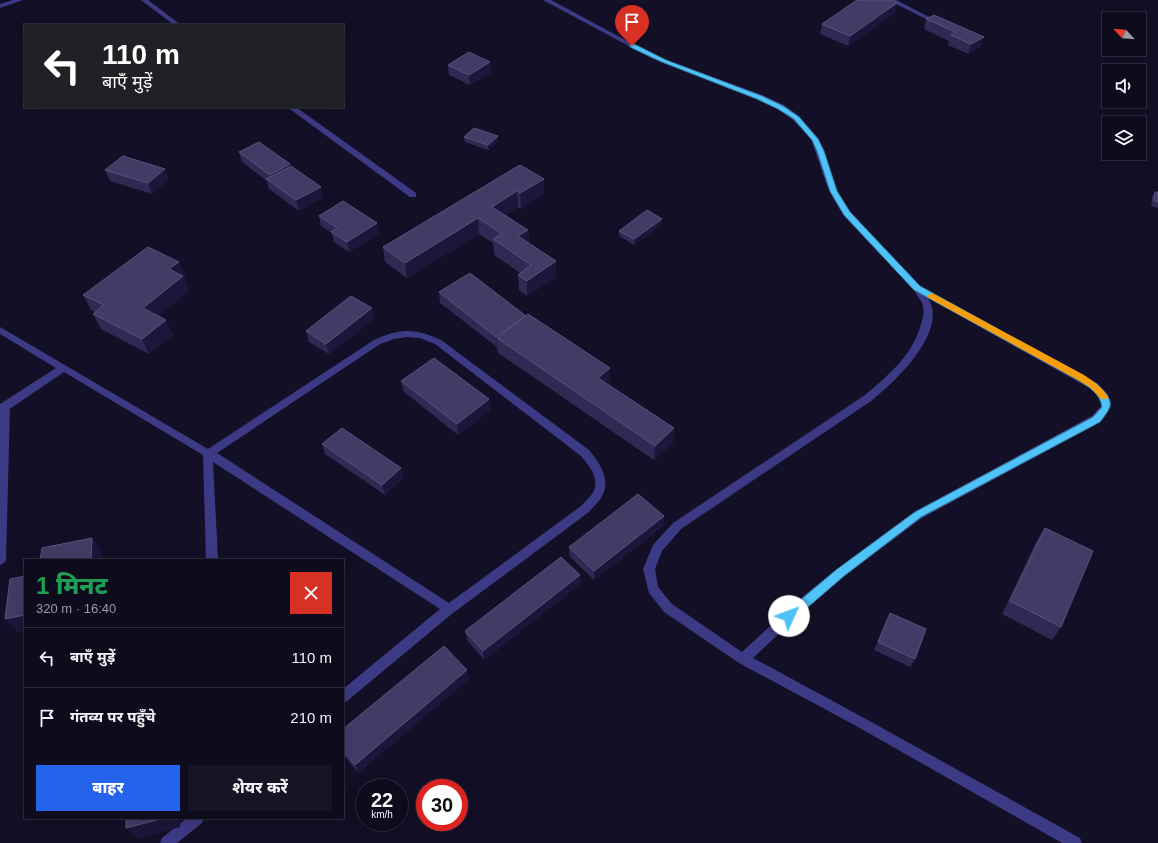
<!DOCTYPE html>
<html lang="hi">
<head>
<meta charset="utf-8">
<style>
  :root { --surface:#0e0b1c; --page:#171425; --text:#f1f3f6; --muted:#9b9ba3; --line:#2e2b3b; --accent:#2563eb }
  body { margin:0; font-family:Arial,"Noto Sans Devanagari",sans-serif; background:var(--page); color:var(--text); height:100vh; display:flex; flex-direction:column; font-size:15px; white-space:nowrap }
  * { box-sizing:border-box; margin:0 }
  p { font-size:13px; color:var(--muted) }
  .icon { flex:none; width:22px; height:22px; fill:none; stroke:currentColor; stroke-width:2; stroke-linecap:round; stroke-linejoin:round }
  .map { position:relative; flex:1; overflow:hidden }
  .side { position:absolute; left:24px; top:559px; width:320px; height:260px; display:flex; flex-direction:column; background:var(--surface); border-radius:0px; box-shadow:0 4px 16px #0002,0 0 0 1px var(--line) }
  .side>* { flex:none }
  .hud { position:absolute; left:24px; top:24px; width:320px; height:84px; border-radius:0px; box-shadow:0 4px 16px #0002,0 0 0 1px var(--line); background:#202124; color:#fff; overflow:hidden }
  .needle { width:26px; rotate:296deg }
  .controls { position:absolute; left:1102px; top:12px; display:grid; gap:8px }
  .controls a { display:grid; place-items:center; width:44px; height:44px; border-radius:0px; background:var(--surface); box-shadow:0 4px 16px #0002,0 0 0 1px var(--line); font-size:20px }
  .speed { position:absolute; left:356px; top:779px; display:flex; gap:8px; font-size:20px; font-weight:700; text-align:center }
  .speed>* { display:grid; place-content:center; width:52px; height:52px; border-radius:50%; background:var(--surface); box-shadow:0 4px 16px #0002,0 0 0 1px var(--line); line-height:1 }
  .speed small { font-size:10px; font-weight:400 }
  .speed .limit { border:6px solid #d22; background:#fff; color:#111 }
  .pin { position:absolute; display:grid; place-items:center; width:34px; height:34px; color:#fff; margin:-41px -17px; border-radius:50% 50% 50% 0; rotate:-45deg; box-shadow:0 0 4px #0007 }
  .pin .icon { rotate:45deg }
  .me { position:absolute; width:44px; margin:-22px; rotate:47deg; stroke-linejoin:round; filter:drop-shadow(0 0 3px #0008) }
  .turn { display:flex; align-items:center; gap:14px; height:84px; padding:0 12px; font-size:18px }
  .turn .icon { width:52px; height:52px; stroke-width:2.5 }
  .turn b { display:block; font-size:28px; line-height:34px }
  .round { display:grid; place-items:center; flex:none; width:42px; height:42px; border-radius:0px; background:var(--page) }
  .overview { display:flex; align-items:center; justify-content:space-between; height:68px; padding:0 12px }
  h1 { font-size:24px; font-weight:800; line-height:30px; color:#1e9e55 }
  .cta { display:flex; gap:8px; margin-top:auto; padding:8px 12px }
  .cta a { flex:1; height:46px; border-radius:0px; background:var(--accent); color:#fff; font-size:16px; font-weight:800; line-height:46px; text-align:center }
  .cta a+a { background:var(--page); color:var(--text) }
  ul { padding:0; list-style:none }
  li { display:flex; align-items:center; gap:12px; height:60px; padding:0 12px; border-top:1px solid var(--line) }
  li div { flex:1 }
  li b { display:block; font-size:15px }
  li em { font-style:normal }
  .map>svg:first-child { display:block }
</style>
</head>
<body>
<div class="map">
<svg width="1158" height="843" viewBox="0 0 1158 843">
  <rect width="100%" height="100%" fill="#130f26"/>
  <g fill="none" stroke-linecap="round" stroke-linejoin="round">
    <!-- service -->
    <path fill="#3d3a85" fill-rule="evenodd" d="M141,0H148L181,25H174Z
      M888,0H896L943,24L938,25Z
      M287,107H296L416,193V197H410Z
      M5,403L8,404L10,407L6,560L4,563L0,565V409L2,404Z"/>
    <!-- minor -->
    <path fill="#3d3a85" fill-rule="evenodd" d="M13,0H23L0,8V4Z
      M543,0H551L657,57L762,95L784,105L799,116L819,139L837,191L850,212L920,286L1097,383L1108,394L1111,407L1100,422L922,518L844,576L804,610L753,658L866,719L1080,838L1082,843H1062L858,727L739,663L664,612L649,593L643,569L653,545L673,523L865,395C888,376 913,355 921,324C923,318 925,310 922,303C920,299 916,294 914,290L844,216L829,191L811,139L793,120L778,109L756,99L653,59ZM928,298L1091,389L1100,398L1101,406L1092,416L914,512L836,570L796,602L742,652L672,604L658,587L655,569L662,551L681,529L871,401C895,382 949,331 928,298Z
      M0,327L208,449L374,340C400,328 415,328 441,340L589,450C600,463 612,481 601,498C598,503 593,507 589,512L453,613L347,701L343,703V689L440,609L213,462L218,560H206L203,455L64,372L8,410L0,412V404L56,368L0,334ZM407,337L420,338L435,344L581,456C590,466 601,481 592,494C589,498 585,502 581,506L449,603L217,453L380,344L394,339Z
      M187,818H204L202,823L177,843H160L162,838Z"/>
  </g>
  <!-- wall -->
  <path fill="#312854" d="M895,13L848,46L820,34L822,24Z
    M934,15L980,47L968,54L948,45L949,41L924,29L926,19Z
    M490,62L491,73L470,85L449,75L448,65Z
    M498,136V141L488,150L465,142L464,137Z
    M239,152L291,166L323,197L299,211L269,189L267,181L242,162Z
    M520,165L544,194L521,209L518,207L505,215L528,230L529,244L556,277L527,296L519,290L518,275L520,273L494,255L493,243L479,234L407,278L385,262L383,247Z
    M105,170L169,179L152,194L110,181Z
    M1155,192H1158V208L1151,206L1152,197Z
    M319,216L377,223L379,233L349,252L334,242L332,233L321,226Z
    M662,224L634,245L619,236V231Z
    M186,277L184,278L189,291L158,316L173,335L149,354L101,329L93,314L95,312L91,310L83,295Z
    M439,292L610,383L608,384L674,428L673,443L654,460L498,353L497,347L440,303Z
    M372,308L374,319L329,354L309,342L306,331Z
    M401,381L489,399L490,410L458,435L403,391Z
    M322,444L401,468L403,478L385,495L325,454Z
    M664,516L663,526L594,580L569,556V547Z
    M1045,528L1061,627L1052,640L1002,614L1036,542Z
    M580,575V584L484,660L467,640L465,631Z
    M890,613L915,659L910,667L874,650Z
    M469,679L358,773L343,754V729Z"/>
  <!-- shaded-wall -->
  <path fill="#1d163a" d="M897,3L895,13L848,46L850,36Z
    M984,37L980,47L968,54L971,44Z
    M490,62L491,73L470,85L469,75Z
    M498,136V141L488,150V145Z
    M290,164L293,175L272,183L270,175Z
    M165,169L169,179L152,194L148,183Z
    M544,179V194L521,209L520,193Z
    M321,187L323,197L299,211L296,200Z
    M517,191L518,207L493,222L492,207Z
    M478,218L479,234L407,278L405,263Z
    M662,219V224L634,245V239Z
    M377,223L379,233L349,252L347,242Z
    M528,230L529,245L518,236Z
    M556,261V277L527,296V281Z
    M179,262L186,277L184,278L189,291L150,323L143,308L169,269Z
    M372,308L374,319L329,354L326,344Z
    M527,316L497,338V347L496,337Z
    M166,320L173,335L149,354L142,339Z
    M610,368V383L598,393V378Z
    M489,399L490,410L458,435L457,424Z
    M674,428L673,443L654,460L655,446Z
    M401,468L403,478L385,495L382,485Z
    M664,516L663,526L594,580V571Z
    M92,538L102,552L101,560H91Z
    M580,575V584L484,660L483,651Z
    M25,615V631L17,632L5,619Z
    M467,670L469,679L358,773L355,765Z
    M164,818H180V827L137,839L126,828Z"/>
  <!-- building -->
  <path fill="#433a66" stroke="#5a527e" d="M857,0H889L897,3L850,36L822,24Z
    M934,15L984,37L971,44L951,35L956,32L926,19Z
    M469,52L490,62L469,75L448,65Z
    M474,128L498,136L488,145L464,137Z
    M259,142L290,164L270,175L239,152Z
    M123,156L165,169L148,183L105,170Z
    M520,165L544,179L520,193L517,191L492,207L528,230L518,236L556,261L527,281L518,275L531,265L493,239L502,234L478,218L405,263L383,247Z
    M291,166L321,187L296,200L266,179Z
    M1155,192H1158V202L1154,201Z
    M343,201L377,223L347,242L331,232L337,228L319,216Z
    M647,210L662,219L634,239L619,231Z
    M148,247L179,262L169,269L183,276L143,308L166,320L142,339L93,314L104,305L83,295Z
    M470,273L526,316L496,337L439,292Z
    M351,296L372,308L326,344L306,331Z
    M528,314L610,368L598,378L674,428L655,446L497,338Z
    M434,358L489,399L457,424L401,381Z
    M342,428L401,468L382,485L322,444Z
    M638,494L664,516L594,571L569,547Z
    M1045,528L1093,551L1061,627L1010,601Z
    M92,538L91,560H40L42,548Z
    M561,557L580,575L483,651L465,631Z
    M25,576V615L5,619L10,579Z
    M890,613L926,629L915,659L878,642Z
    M444,646L467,670L355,765L343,751V729Z
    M126,818H164L126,828Z"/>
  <!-- route -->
  <path fill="#4fc3f7" stroke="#337fa1" d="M630,44H634L666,60L762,96L783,106L799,117L818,139L824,151L837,191L850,212L920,286L1097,384C1113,401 1115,403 1100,422L921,517L844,576L793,620L789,621L785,620L784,616L785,613L836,570L915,512L1093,417L1102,407C1100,393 1089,387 1078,380L914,290L844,215L830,191L817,151L812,140L794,119L778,109L757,99L662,62L630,47Z"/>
  <!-- slow -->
  <path fill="#f59e0b" d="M932,293L1084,375C1093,381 1102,387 1108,397L1107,399H1101L1091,388L1078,380L929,298L927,296Z"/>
</svg>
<div class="controls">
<a><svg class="needle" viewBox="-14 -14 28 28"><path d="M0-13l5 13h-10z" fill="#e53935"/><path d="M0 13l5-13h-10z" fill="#9b9ba3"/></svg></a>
<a><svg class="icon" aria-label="sound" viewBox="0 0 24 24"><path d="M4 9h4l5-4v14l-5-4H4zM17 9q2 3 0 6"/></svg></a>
<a><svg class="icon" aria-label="layers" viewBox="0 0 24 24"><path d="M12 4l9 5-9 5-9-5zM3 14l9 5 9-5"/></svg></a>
</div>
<div class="speed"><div>22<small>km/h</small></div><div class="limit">30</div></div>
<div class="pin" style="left:632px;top:46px;background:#d93025"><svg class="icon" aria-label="arrive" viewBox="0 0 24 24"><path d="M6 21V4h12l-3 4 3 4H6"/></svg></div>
<svg class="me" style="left:789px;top:616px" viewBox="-20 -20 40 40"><circle r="19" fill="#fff"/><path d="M0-13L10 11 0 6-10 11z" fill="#4fc3f7"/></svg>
<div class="hud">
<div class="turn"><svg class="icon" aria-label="left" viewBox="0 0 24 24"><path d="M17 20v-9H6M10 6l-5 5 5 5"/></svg><div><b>110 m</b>बाएँ मुड़ें</div></div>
</div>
<section class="side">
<div class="overview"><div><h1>1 मिनट</h1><p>320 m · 16:40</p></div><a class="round" style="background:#d93025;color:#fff"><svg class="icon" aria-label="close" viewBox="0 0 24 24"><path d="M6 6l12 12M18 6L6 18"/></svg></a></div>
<ul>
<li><svg class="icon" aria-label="left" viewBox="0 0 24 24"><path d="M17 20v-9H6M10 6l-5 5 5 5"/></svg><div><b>बाएँ मुड़ें</b></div><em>110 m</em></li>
<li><svg class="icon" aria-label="arrive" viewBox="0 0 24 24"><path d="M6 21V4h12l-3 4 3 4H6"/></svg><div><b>गंतव्य पर पहुँचे</b></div><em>210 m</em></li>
</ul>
<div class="cta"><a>बाहर</a><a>शेयर करें</a></div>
</section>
</div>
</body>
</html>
